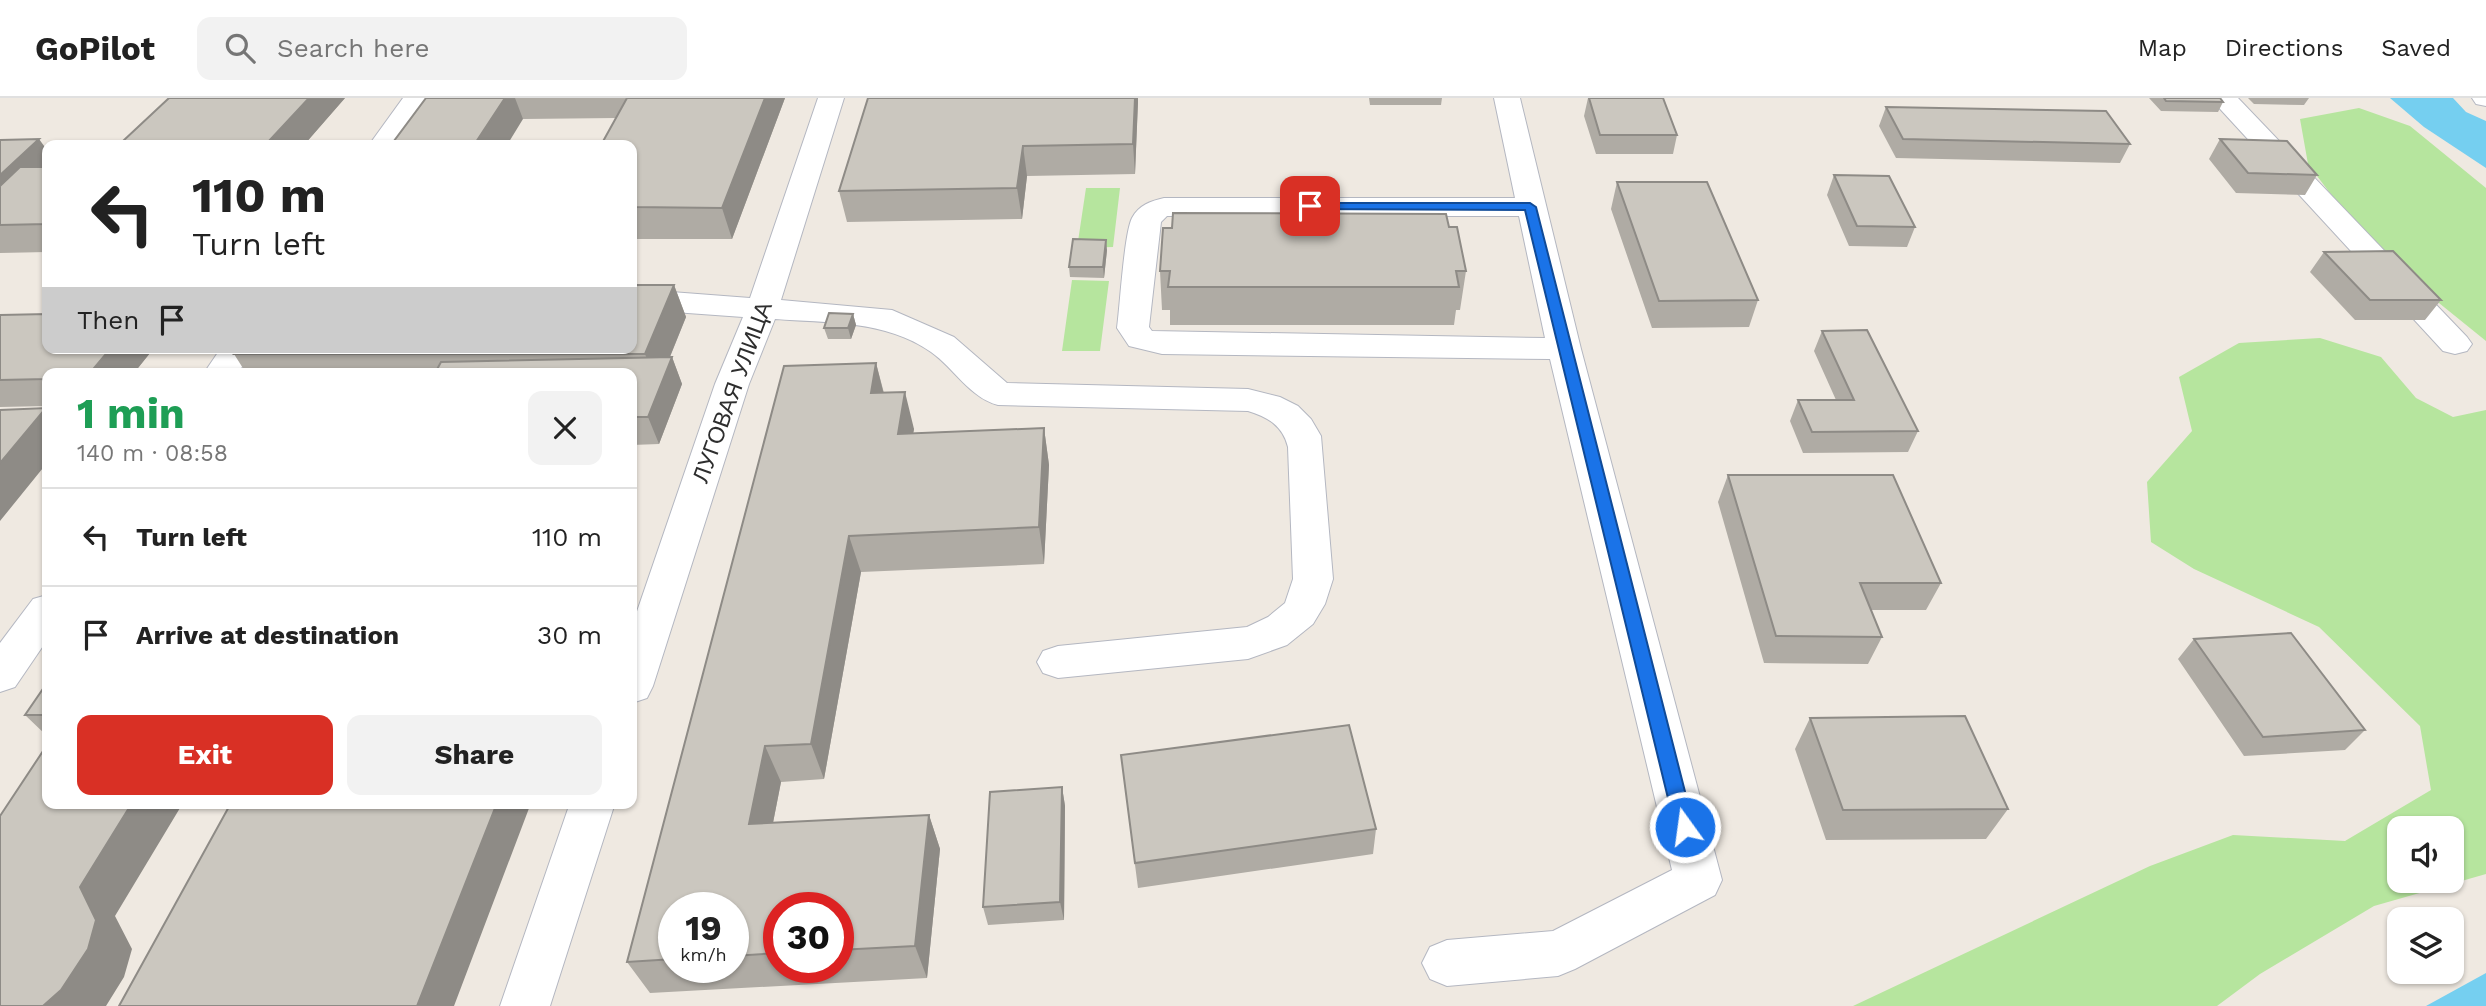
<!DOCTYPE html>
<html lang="en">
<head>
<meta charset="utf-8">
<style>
  :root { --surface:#fff; --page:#f2f2f2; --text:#222; --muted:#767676; --line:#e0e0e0; --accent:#d93025 }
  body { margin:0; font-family:"Work Sans",sans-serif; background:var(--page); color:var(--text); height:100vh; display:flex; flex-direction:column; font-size:26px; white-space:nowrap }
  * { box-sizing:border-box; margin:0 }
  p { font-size:23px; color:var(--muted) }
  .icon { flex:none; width:38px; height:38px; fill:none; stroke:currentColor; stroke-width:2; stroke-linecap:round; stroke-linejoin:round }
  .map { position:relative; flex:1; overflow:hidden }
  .details { position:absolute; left:42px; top:270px; width:595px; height:441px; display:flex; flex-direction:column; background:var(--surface); border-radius:14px; box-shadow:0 2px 5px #0004 }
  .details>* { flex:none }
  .top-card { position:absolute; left:42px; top:42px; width:595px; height:214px; border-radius:14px; box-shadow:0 2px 5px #0004; background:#fff; color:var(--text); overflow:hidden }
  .buttons { position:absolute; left:2387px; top:718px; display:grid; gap:14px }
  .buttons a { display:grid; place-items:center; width:77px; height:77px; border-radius:14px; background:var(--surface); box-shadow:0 2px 5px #0004; font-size:35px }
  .speed { position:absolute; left:658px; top:794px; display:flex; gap:14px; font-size:35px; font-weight:700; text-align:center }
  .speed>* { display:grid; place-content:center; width:91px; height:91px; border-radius:50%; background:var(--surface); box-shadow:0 2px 5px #0004; line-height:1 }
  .speed small { font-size:18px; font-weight:400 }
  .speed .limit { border:10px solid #d22; background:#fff; color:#111 }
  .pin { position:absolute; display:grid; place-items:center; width:60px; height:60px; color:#fff; margin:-30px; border-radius:14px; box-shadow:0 4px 10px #0006 }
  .me { position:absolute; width:77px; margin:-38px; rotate:346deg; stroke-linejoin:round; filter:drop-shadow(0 0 5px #0008) }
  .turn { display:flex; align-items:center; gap:24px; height:147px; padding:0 35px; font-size:32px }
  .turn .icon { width:91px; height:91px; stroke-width:2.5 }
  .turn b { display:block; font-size:49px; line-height:60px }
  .then { display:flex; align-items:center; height:66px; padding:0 35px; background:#0003; gap:14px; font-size:26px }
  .round { display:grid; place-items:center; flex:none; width:74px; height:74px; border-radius:14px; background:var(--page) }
  .headline { display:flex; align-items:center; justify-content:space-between; height:119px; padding:0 35px }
  h1 { font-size:42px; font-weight:700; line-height:52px; color:#1e9e55 }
  .action { display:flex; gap:14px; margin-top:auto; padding:14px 35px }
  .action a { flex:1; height:80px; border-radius:14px; background:var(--accent); color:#fff; font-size:28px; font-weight:700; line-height:80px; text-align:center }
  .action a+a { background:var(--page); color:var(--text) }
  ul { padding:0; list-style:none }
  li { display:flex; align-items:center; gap:21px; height:98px; padding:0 35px; border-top:2px solid var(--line) }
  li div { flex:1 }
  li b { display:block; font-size:26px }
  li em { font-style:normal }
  header { display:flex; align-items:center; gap:42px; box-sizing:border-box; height:98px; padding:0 35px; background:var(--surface); border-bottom:2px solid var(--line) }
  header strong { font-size:33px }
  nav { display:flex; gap:38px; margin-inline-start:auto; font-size:24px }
  .search { width:490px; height:63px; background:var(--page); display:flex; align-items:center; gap:18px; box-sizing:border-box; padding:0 24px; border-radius:14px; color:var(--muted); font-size:26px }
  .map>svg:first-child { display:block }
</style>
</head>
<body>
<header>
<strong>GoPilot</strong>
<div class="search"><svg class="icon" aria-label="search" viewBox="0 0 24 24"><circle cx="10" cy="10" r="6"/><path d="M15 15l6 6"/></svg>Search here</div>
<nav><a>Map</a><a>Directions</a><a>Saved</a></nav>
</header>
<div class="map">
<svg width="2486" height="908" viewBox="0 0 2486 908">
  <rect width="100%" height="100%" fill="#efe9e1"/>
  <!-- green -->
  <path fill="#b6e59e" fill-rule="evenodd" d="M2359,10L2410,28L2486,90V243L2439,205L2342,111L2308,66L2300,21Z
    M1086,90H1120L1113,149L1077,150Z
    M1072,182L1109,183L1100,253H1062Z
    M2320,240L2381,259L2416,300L2453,319L2486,312V776L2374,808L2260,876L2217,908H1853L2150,768L2233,737L2345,743L2431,692L2420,628L2319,529L2194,471L2151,444L2147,384L2192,333L2179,279L2239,245ZM2399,730H2452V782H2399Z"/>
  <!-- water -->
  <path fill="#75cff0" d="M2390,0H2453L2466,14L2486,23V70L2424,29Z
    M2486,875V908H2426Z"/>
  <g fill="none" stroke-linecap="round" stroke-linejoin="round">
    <!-- minor casing -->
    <g stroke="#b4b7c1" stroke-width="2">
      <path id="minor" d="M403,0H430L397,47H369Z
        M818,0H844L781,202L892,212L954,239L1007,285L1248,291L1280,299L1298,308L1311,321L1321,338L1333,481L1325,506L1313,526L1287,547L1248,561L1058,580L1043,575L1037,564L1043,553L1058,548L1247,529L1268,519L1285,505L1293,481L1288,349C1283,328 1268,319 1248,313L998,307C970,300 954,270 931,254C886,222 827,225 775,221L749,286L653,588L647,600L632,605V528L715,286L743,219L632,211V191L750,200Z
        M1494,0H1520L1581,251L1722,782L1715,797L1575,871L1558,878L1447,888L1430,881L1422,865L1430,849L1447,842L1553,833L1672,772L1550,261L1162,256L1129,248L1117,230C1120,208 1124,136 1132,120C1139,107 1151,103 1164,100H1515ZM1167,118H1519L1545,240L1152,233L1149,229L1161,124Z
        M2210,0H2238L2467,239L2472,246L2467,253L2455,256L2443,253Z
        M2472,0H2486V8L2476,6Z
        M221,250H254L238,275H204Z
        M47,497V542L15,589L0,594V545L33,501Z
        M570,705H615L550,908H500Z"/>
    </g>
    <!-- minor -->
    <use href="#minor" fill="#fff" fill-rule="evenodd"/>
  </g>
  <!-- wall -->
  <path fill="#afaba4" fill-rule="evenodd" d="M169,0H345L304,47H126L123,43Z
    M426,0H785L732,141H632V47L616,20L523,21Z
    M868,0H1138L1135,76L1027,78L1022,121L847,124L839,93Z
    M1369,0H1442L1441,7H1370Z
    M1588,0L1677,37L1673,56H1596L1584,18Z
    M2149,0H2220L2223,4L2218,14L2161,13Z
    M2248,0H2309L2304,7L2254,6Z
    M1886,9L2130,46L2120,65L1896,60L1879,28Z
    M2220,41L2317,77L2305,97L2236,95L2209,61Z
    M0,42L47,52V154L0,155Z
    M1834,77L1915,129L1907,149L1849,148L1827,97Z
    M1617,84L1758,202L1749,229L1652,230L1611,111Z
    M1449,129L1466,173L1460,212H1456L1454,227H1170V212H1162L1160,173Z
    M1107,152L1104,180L1070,179L1069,169Z
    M2324,154L2441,202L2425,222H2355L2310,174Z
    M674,187L686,219L670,259H672L682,286L659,346L632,347V275H246L234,256Z
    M853,216L856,227L851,241H828L824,230Z
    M0,217L154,250L134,275H47V308L0,309Z
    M1822,233L1918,333L1908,354L1803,355L1790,323L1798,302H1836L1814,253Z
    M876,265L884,295L914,331L913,335L1044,330L1049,367L1044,466L861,474L824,681L781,684L773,725L929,717L940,751L927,880L650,895L627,864ZM674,810H733V870H674ZM779,810H838V870H779Z
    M1728,377L1941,485L1926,512H1871L1882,539L1868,566L1764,565L1718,404Z
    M2194,541L2365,632L2345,652L2244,658L2178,561Z
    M47,585V638L25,617Z
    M1810,620L2008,711L1986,741L1826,742L1795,651Z
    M1121,657L1376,731L1373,756L1138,790Z
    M1062,689L1065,708L1064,822L988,827L983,809Z"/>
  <!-- shaded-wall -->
  <path fill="#8e8b86" d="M309,0H345L304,47H272L269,43Z
    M505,0H515L523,21L507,47H474Z
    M765,0H785L732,141L722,110Z
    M1135,0H1138V5L1135,76L1133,46Z
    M39,41L47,52V85L0,127V77Z
    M1023,48L1027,78L1022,121L1017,90Z
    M1106,142L1107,152L1104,180L1103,169Z
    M674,187L686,219L658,288L645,256Z
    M853,216L856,227L851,241L848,230Z
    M111,250H154L134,275H90Z
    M672,259L682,286L659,346L648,319Z
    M876,265L885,301L871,295Z
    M905,294L914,331L907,373L898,336Z
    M46,310L47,312V365L0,423V365Z
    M1044,330L1049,367L1044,466L1039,429Z
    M849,438L861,474L824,681L811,646Z
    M765,648L781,684L766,760L749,726Z
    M1062,689L1065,708L1064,822L1060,804Z
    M132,705H183L115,818L132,851L124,879L106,908H43L80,789Z
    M497,705H531L454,908H417Z
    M929,717L940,751L927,880L915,848Z"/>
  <!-- building -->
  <path fill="#cbc7bf" stroke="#8e8b86" stroke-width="2" d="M169,0H309L269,43H123Z
    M426,0H505L474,47H391Z
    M627,0H765L722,110L632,109V47H601Z
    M868,0H1135L1133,46L1023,48L1017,90L839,93Z
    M1589,0H1663L1677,37H1600Z
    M2164,0H2220L2223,4L2166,3Z
    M1886,9L2106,13L2130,46L1903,41Z
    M39,41L0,77V42Z
    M2220,41L2287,43L2317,77L2248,75Z
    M20,69H47V126L0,127V88Z
    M1834,77L1889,78L1915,129L1857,128Z
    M1617,84H1707L1758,202L1659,203Z
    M1173,115L1446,116L1449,129H1457L1466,173H1456L1459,189H1168L1170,173H1160L1163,130H1172Z
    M1073,141L1106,142L1103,169H1069Z
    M2393,153L2441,202H2370L2324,154Z
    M632,187H674L645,256H234L238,250H632Z
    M829,215L853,216L848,230H824Z
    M47,216V250H111L90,275H47V281L0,282V217Z
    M1867,232L1918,333L1812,334L1798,302H1854L1822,233Z
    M672,259L648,319H632V275H435L441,264Z
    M876,265L871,295L905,294L898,336L1044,330L1039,429L849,438L811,646L765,648L749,726L929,717L915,848L838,852V810H779V855L733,858V810H674V861L627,864L784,268Z
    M46,310L0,365V312Z
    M1728,377H1893L1941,485H1860L1882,539L1776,538Z
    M2291,535L2365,632L2263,639L2194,541Z
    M47,585V617H25Z
    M1965,618L2008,711L1843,712L1810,620Z
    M1349,627L1376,731L1135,765L1121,657Z
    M47,647V705H132L80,789L96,822L88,851L61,892L43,908H0V718Z
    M1062,689L1060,804L983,809L990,694Z
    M231,705H497L417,908H119Z"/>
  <!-- route -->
  <path fill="#1a73e8" stroke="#114b97" stroke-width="2" d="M1310,105H1530L1536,109L1694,729L1691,735L1685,737L1678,735L1675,729L1525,112L1306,111L1304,108Z"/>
  <g text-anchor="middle" stroke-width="5" stroke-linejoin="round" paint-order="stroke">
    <!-- street labels -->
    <g font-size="23" fill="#2e2e2e" stroke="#fff">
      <text transform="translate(732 294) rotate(-70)" y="8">ЛУГОВАЯ УЛИЦА</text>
    </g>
  </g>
</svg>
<div class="buttons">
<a><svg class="icon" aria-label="sound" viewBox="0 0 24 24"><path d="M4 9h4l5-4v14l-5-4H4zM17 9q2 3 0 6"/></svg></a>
<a><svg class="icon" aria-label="layers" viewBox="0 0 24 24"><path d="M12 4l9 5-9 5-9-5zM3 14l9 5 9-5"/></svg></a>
</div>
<div class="speed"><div>19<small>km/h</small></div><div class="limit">30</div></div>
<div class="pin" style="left:1310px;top:108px;background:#d93025"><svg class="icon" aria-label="arrive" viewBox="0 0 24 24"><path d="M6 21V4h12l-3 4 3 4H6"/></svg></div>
<svg class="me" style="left:1685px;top:729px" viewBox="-20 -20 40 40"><circle r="17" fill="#1a73e8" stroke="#fff" stroke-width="3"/><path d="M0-11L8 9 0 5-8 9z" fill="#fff"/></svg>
<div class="top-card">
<div class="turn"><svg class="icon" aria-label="left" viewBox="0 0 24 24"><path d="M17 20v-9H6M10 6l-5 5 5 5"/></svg><div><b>110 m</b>Turn left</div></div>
<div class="then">Then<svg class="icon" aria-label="arrive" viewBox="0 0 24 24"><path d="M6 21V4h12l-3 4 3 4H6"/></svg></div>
</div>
<section class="details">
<div class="headline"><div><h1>1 min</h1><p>140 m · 08:58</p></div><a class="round"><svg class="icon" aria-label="close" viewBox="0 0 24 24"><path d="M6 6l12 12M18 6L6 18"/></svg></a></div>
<ul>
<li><svg class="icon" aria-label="left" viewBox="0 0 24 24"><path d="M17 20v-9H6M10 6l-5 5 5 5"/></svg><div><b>Turn left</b></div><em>110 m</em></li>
<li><svg class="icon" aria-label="arrive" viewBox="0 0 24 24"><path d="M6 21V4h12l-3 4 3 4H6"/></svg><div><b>Arrive at destination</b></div><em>30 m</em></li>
</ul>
<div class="action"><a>Exit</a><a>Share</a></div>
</section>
</div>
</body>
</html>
